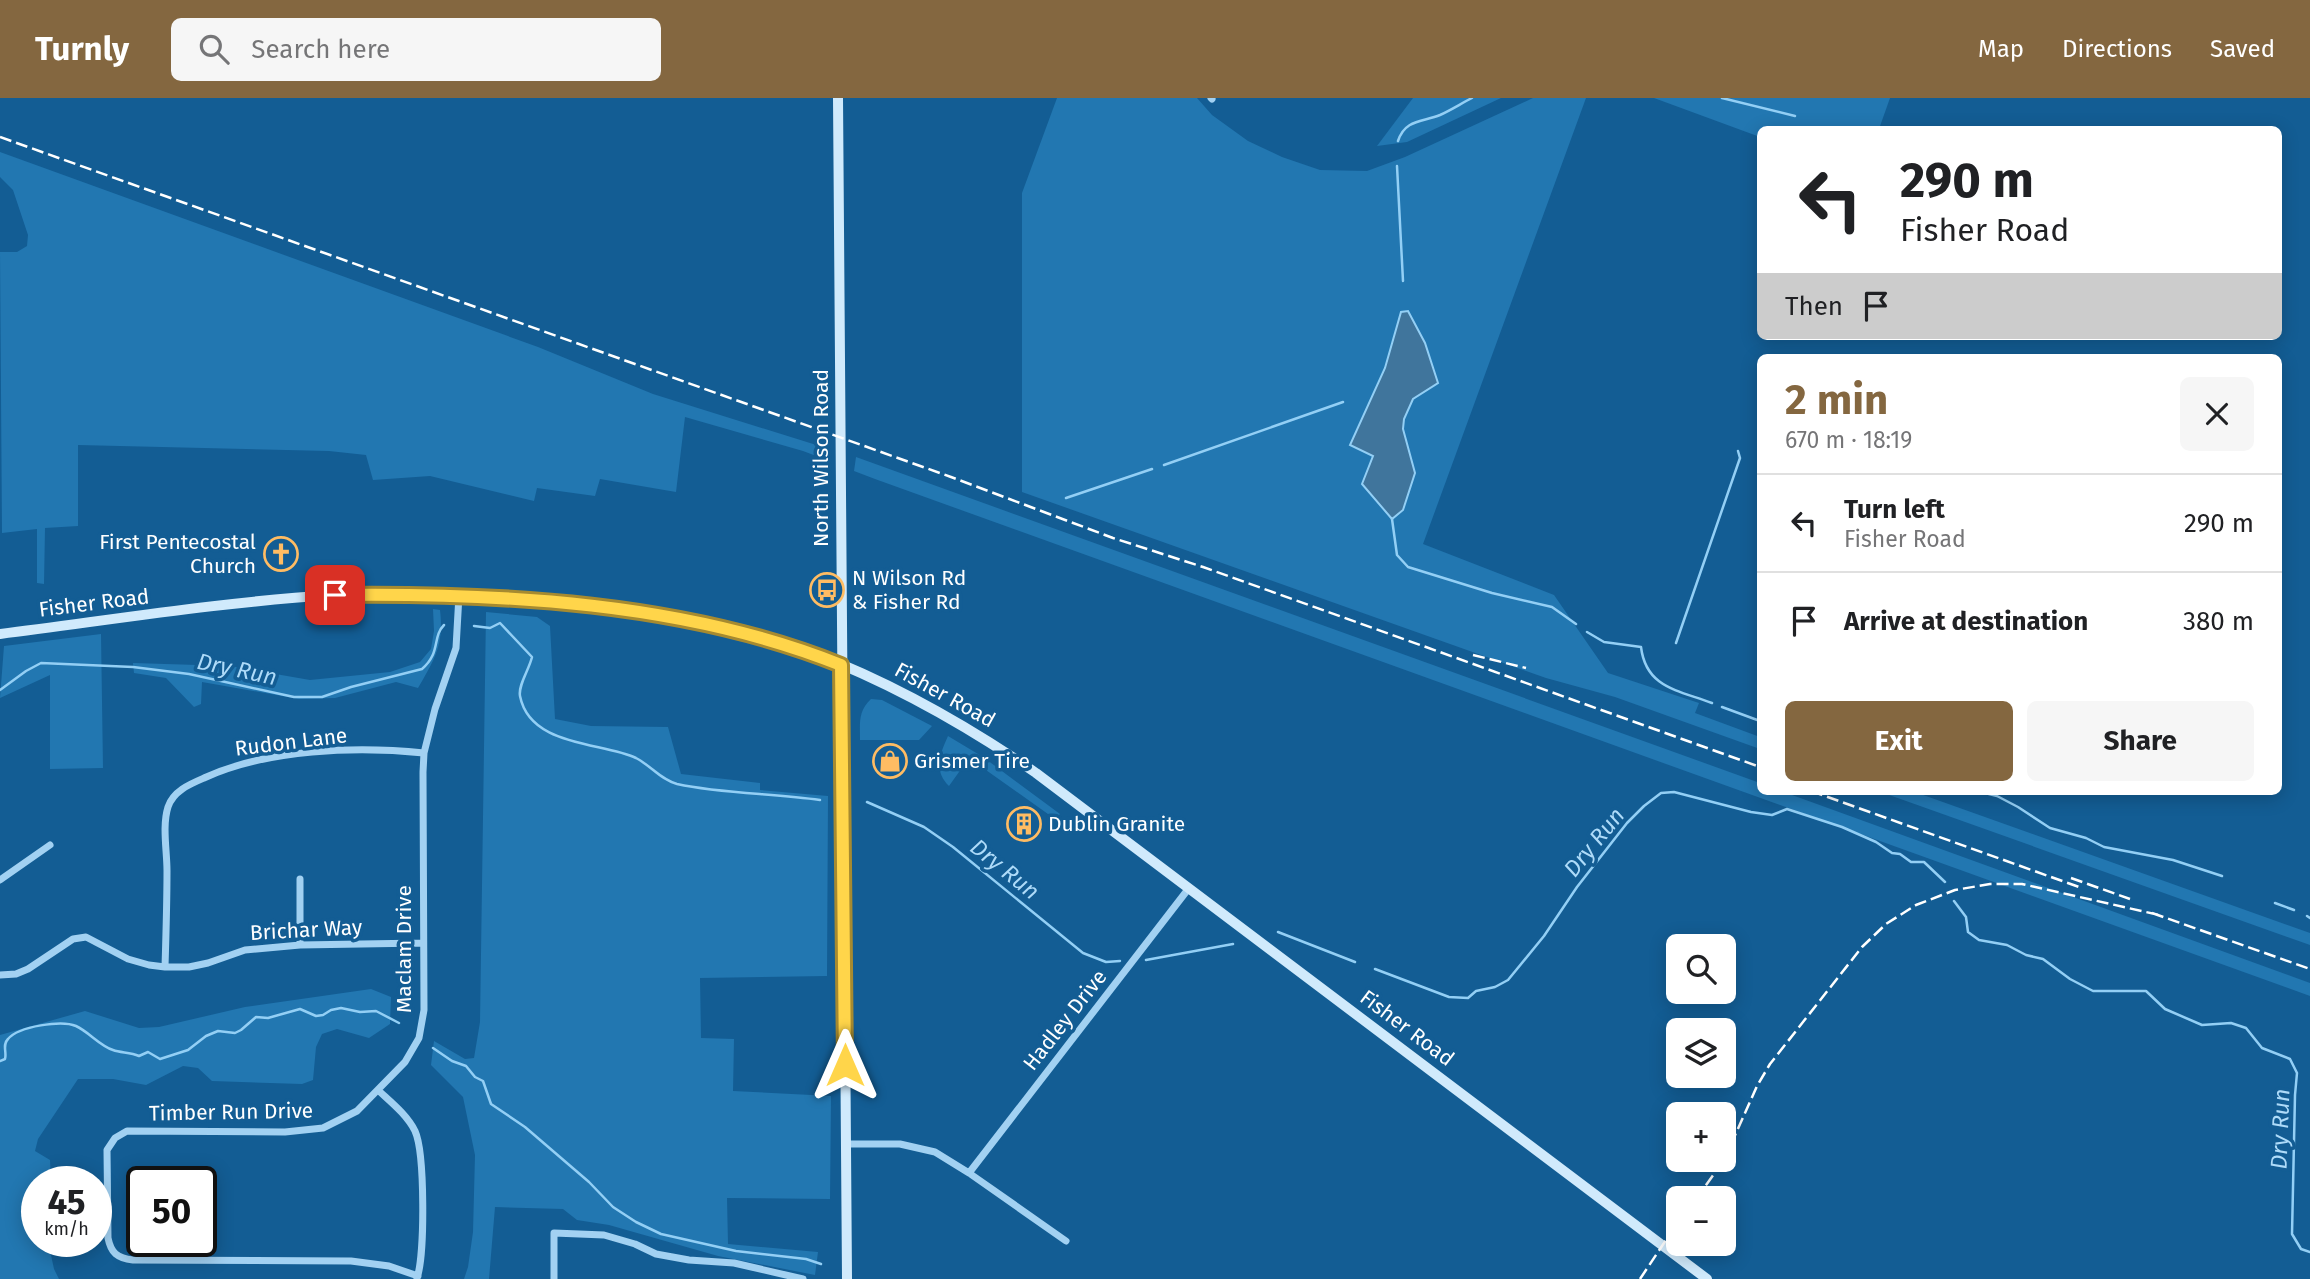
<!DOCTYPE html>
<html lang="en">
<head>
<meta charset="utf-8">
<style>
  :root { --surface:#fff; --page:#f6f6f6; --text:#202124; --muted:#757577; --line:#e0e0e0; --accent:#846740 }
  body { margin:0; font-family:"Fira Sans",sans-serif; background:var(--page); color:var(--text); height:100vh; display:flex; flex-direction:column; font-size:26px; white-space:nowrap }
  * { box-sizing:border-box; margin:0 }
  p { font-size:23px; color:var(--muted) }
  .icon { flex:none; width:38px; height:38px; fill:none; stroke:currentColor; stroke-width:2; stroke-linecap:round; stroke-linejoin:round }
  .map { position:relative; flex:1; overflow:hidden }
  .panel { position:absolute; left:1757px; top:256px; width:525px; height:441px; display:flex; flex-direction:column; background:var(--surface); border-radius:10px; box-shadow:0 4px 18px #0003 }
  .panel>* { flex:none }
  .guide { position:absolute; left:1757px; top:28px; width:525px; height:214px; border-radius:10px; box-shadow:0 4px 18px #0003; background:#fff; color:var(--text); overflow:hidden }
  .controls { position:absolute; left:1666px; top:836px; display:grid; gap:14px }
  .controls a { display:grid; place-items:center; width:70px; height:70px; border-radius:10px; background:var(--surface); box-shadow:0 4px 18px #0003; font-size:35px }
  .speed { position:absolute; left:21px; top:1068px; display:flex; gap:14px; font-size:35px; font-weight:700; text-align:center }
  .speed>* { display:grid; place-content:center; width:91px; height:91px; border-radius:50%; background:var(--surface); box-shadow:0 4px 18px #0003; line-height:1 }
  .speed small { font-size:18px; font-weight:400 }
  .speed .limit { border:4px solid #111; border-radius:10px; background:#fff; color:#111 }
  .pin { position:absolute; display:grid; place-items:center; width:60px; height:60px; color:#fff; margin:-30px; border-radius:14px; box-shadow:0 4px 10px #0006 }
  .me { position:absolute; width:77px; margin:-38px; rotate:0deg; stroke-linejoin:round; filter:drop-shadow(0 0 5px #0008) }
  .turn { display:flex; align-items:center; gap:24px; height:147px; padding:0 28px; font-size:32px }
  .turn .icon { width:91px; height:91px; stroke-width:2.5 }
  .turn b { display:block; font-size:49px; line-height:60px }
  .then { display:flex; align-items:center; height:66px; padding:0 28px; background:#0003; gap:14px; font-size:26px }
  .round { display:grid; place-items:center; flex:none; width:74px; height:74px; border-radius:10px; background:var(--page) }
  .summary { display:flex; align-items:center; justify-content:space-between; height:119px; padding:0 28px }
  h1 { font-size:42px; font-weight:700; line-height:52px; color:var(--accent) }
  .button { display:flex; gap:14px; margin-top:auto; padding:14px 28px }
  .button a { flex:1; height:80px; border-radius:10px; background:var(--accent); color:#fff; font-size:28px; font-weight:700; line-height:80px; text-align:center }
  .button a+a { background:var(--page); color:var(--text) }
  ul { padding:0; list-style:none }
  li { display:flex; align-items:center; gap:21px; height:98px; padding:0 28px; border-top:2px solid var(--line) }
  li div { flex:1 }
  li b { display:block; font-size:26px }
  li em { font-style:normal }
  header { display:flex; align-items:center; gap:42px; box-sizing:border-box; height:98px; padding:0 35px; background:var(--accent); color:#fff }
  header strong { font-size:33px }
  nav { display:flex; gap:38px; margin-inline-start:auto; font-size:24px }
  .search { width:490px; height:63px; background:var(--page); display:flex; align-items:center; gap:18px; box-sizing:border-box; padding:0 24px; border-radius:10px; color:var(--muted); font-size:26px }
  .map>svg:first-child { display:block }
</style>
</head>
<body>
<header>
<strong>Turnly</strong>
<div class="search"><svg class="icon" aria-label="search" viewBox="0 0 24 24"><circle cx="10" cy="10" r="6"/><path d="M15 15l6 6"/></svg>Search here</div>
<nav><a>Map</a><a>Directions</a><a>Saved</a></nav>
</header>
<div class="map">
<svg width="2310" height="1181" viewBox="0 0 2310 1181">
  <rect width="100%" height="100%" fill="#135d94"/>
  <!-- green -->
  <path fill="#2277b1" d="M1057,0H1197L1212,17L1248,43L1282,59L1320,72L1367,73L1405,59L1533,0H1586L1423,446L1554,497L1608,575L1699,605L1695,615L1760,639V651L1615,599L1546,580L1022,394V95Z
    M1413,0H1501L1407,44L1377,48Z
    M1654,0H1890L1879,31L1760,32V39Z
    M0,54L538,249L653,296L826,350L827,362L803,353L685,319L676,394L600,381L595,398L537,390L534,403L430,378L373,382L366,357L329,353L78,347V428L45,430L44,486L37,485V431L2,435L0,154H17L27,148L28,137L13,92L0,79Z
    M856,359L1760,685V693H1781L2310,885V898L875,381L854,373Z
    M433,511L440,512C444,546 435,561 418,590L396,584L335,600L299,601L202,584L201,606L194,609L166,580L134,575L133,565L230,568L310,582L390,574L420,564L431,551L434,533Z
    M486,514L537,519L550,528L555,621L591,628L668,629L681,676L760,685V692L828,698L827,878L700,880L701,940L734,941L733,993L831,998L830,1101L727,1100L728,1146L818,1154L815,1177L718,1158L609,1127L577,1122L563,1111L495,1109L489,1181H464L468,1169L473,1134L475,1057L463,999L431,967L434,943L465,961L474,960L480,924Z
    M101,536L103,670L50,671V577L0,600L4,548Z
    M871,601L882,602L932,628L919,642H860C860,625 858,613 871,601Z
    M948,638L983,659L1060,716L1055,721L969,660L949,688C933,672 940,656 948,638Z
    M1878,693H1912L2310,835V847Z
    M371,891L391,899L390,926L369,940L337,931L322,936L316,949L313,982L302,986L212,983L198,970L183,968L146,987L113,981H78L38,1041L35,1053L50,1062L51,1083H37V1143H48L54,1171L59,1181H0V937L85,913L139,930L159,929L245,909Z"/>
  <!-- water -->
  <path fill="#40759c" stroke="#93cff5" stroke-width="2" d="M1408,213L1425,245L1438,285L1413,301L1404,321L1403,331L1415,375L1403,412L1392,421L1362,386L1373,358L1350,347L1385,270L1401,214Z"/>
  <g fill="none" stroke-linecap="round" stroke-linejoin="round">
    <!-- stream -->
    <path stroke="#93cff5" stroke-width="2.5" d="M1722,0L1795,18
      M1398,43C1405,21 1423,24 1440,17C1451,12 1462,5 1472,0
      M1397,68L1403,183
      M1164,367L1343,304
      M1066,400L1152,371
      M1392,421L1397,457L1408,469L1492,495L1552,509L1576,526
      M474,528L490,530L500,525L532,559C529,572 518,587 520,598C530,649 602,644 636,660C650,667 661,682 677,686C723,696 773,695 820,702
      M1587,534L1604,544L1641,549C1646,590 1678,592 1712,605
      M1676,545L1740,360L1738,353
      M0,592L26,573L41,565L133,569L189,576L294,599H322L351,589L422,571C441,555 432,539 444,527
      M1722,609L1760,623
      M1977,693L1997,698L2018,709L2050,730L2086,740L2104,749L2173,762L2222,778
      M867,704L924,729L953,749L1083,855L1106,864L1120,863
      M1954,803L1966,819L1968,834L1979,842L2007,847L2026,857L2043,861L2070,881L2093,893H2146L2165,911L2202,927L2231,925L2246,930L2262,950L2290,961L2297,975L2295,997L2292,1136L2301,1151L2310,1154
      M2275,805L2294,812
      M2307,818L2310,820
      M1278,834L1355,864
      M1146,862L1233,846
      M1375,871L1449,899L1468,900L1476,893L1495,889L1508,882L1544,838L1577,789L1627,725L1644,708L1661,695L1674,694L1751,714L1772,717L1787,711L1842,729L1876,744L1892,755L1900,756L1911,764H1924L1945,784
      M433,950L452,963L466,968L475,979L483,983L491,1006L525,1029L589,1084L613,1109L636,1124L661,1136L736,1153L806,1161L821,1166
      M0,963L5,961C7,954 2,947 8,941C19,928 62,922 76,928C89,934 100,948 113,952C121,955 130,954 139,958L148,954L160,961L188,952L206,938L218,933L235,935L241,932L256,919L268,920L300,911L316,918L323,917L331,912L341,910L360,914L376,913L399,925"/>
    <!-- minor -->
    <path stroke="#a2d1f2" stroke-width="7" d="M1211,0L1212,1
      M300,781V847
      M0,782L50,747
      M165,869C166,837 167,805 167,773C167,753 162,728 168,709C173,693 190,686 204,680C267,651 356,648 424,655
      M0,877L16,876L28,871L73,841L86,839L128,861L149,867L165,869H189L208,865L245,852L300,847L423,845
      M379,993C392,1005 407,1017 415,1033C425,1055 425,1157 417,1180
      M846,1046H900L935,1054L969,1075L1066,1143
      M969,1075L1189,790
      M418,1178L389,1168L351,1163L133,1162C117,1160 111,1155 108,1140L107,1052L115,1040L127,1033L285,1034L323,1030L357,1013L405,964L419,940L424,912L423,674L424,655L435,611L456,550L459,497
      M554,1181V1135L604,1137L635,1146L656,1156L689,1162L734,1165L803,1181"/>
    <!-- secondary -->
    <path stroke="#d0eafc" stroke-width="10" d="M838,0L847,1181
      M0,536C111,522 221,504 333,497C457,489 587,502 709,528C744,535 779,542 813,555C892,585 966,627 1036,675L1707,1181"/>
    <!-- rail -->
    <path stroke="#fff" stroke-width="2.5" stroke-dasharray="12 5" stroke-linecap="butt" d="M0,39L951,379L1113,440L1203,469L1760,669
      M1473,557L1526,570
      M1811,693L2079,789
      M2071,780L2130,801
      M2152,815L2310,871
      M1724,1062L1757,988L1770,966L1862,849L1886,826L1916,807L1955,792L1990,786H2022L2159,817
      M1696,1101L1724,1062
      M1640,1181L1678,1124"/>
  </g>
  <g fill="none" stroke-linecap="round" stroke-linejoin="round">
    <!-- route casing -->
    <g stroke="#a68a30" stroke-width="18">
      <path id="route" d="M335,497C501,495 685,504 841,567L845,967"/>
    </g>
    <!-- route -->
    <use href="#route" stroke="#ffd54a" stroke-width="12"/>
  </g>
  <!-- icons -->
  <defs>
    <g id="church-ring" transform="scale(1.75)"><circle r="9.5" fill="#135d94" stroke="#ffbc63" stroke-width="1.5"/><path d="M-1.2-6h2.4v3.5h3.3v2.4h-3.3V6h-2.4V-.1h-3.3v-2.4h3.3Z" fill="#ffbc63"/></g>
    <g id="bus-ring" transform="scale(1.75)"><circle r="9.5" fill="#135d94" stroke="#ffbc63" stroke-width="1.5"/><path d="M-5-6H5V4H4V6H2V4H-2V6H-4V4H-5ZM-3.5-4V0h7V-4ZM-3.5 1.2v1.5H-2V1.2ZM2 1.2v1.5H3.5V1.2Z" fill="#ffbc63"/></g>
    <g id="shop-ring" transform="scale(1.75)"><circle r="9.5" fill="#135d94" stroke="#ffbc63" stroke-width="1.5"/><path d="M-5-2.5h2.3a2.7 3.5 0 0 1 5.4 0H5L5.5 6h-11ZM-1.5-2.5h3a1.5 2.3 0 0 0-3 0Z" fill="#ffbc63"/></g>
    <g id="building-ring" transform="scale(1.75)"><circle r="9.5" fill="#135d94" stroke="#ffbc63" stroke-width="1.5"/><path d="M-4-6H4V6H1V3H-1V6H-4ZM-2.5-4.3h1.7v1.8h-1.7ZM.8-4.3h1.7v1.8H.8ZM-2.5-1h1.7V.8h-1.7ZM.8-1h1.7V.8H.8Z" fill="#ffbc63"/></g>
  </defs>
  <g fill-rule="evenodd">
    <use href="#church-ring" x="281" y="456"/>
    <use href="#bus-ring" x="827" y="492"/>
    <use href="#shop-ring" x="890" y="663"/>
    <use href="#building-ring" x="1024" y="726"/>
  </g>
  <g text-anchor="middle" stroke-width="7" stroke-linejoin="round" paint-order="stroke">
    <!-- street labels -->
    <g font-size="21" fill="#fff" stroke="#135d94">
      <text transform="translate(821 360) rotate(-90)" y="7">North Wilson Road</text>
      <text transform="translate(94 505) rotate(-7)" y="7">Fisher Road</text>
      <text transform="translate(945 597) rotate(29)" y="7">Fisher Road</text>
      <text transform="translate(291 644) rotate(-7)" y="7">Rudon Lane</text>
      <text transform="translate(306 832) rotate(-3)" y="7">Brichar Way</text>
      <text transform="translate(404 851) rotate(-90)" y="7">Maclam Drive</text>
      <text transform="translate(1065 922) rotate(-52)" y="7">Hadley Drive</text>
      <text transform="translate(1407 930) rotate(37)" y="7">Fisher Road</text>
      <text transform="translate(231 1014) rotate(-1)" y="7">Timber Run Drive</text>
    </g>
    <!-- poi labels -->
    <g font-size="21" fill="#fff" stroke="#135d94" text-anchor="start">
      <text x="256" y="451" text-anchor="end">First Pentecostal<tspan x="256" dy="24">Church</tspan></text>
      <text x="852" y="487">N Wilson Rd<tspan x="852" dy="24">&amp; Fisher Rd</tspan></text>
      <text x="914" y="670">Grismer Tire</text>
      <text x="1048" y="733">Dublin Granite</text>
    </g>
    <!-- water labels -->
    <g font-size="23" font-style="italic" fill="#aedbf9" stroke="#135d94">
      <text transform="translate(237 571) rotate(12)" y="8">Dry Run</text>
      <text transform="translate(1594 744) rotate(-51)" y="8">Dry Run</text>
      <text transform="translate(1005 771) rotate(39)" y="8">Dry Run</text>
      <text transform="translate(2280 1031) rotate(-88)" y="8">Dry Run</text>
    </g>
  </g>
</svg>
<div class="controls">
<a><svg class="icon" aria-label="search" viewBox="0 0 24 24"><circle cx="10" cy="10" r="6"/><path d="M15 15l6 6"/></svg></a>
<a><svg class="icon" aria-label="layers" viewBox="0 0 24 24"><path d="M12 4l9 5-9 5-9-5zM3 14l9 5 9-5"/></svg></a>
<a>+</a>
<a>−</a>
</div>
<div class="speed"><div>45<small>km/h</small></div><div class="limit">50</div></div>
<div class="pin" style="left:335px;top:497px;background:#d93025"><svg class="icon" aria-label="arrive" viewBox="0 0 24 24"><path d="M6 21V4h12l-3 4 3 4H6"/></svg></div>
<svg class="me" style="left:845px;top:967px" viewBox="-20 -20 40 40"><path d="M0-17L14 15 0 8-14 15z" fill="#ffd54a" stroke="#fff" stroke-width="4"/></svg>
<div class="guide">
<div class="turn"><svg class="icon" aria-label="left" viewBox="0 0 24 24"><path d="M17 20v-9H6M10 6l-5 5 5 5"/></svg><div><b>290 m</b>Fisher Road</div></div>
<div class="then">Then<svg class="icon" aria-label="arrive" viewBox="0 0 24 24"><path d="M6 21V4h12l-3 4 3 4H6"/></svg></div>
</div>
<section class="panel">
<div class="summary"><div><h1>2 min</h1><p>670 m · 18:19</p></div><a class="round"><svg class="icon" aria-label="close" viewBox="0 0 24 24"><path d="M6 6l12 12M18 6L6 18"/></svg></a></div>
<ul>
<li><svg class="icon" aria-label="left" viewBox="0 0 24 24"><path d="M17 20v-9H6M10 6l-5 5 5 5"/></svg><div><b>Turn left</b><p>Fisher Road</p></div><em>290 m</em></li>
<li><svg class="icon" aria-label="arrive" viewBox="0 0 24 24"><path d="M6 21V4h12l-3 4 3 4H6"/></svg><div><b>Arrive at destination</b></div><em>380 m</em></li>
</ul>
<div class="button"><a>Exit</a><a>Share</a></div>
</section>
</div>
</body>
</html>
